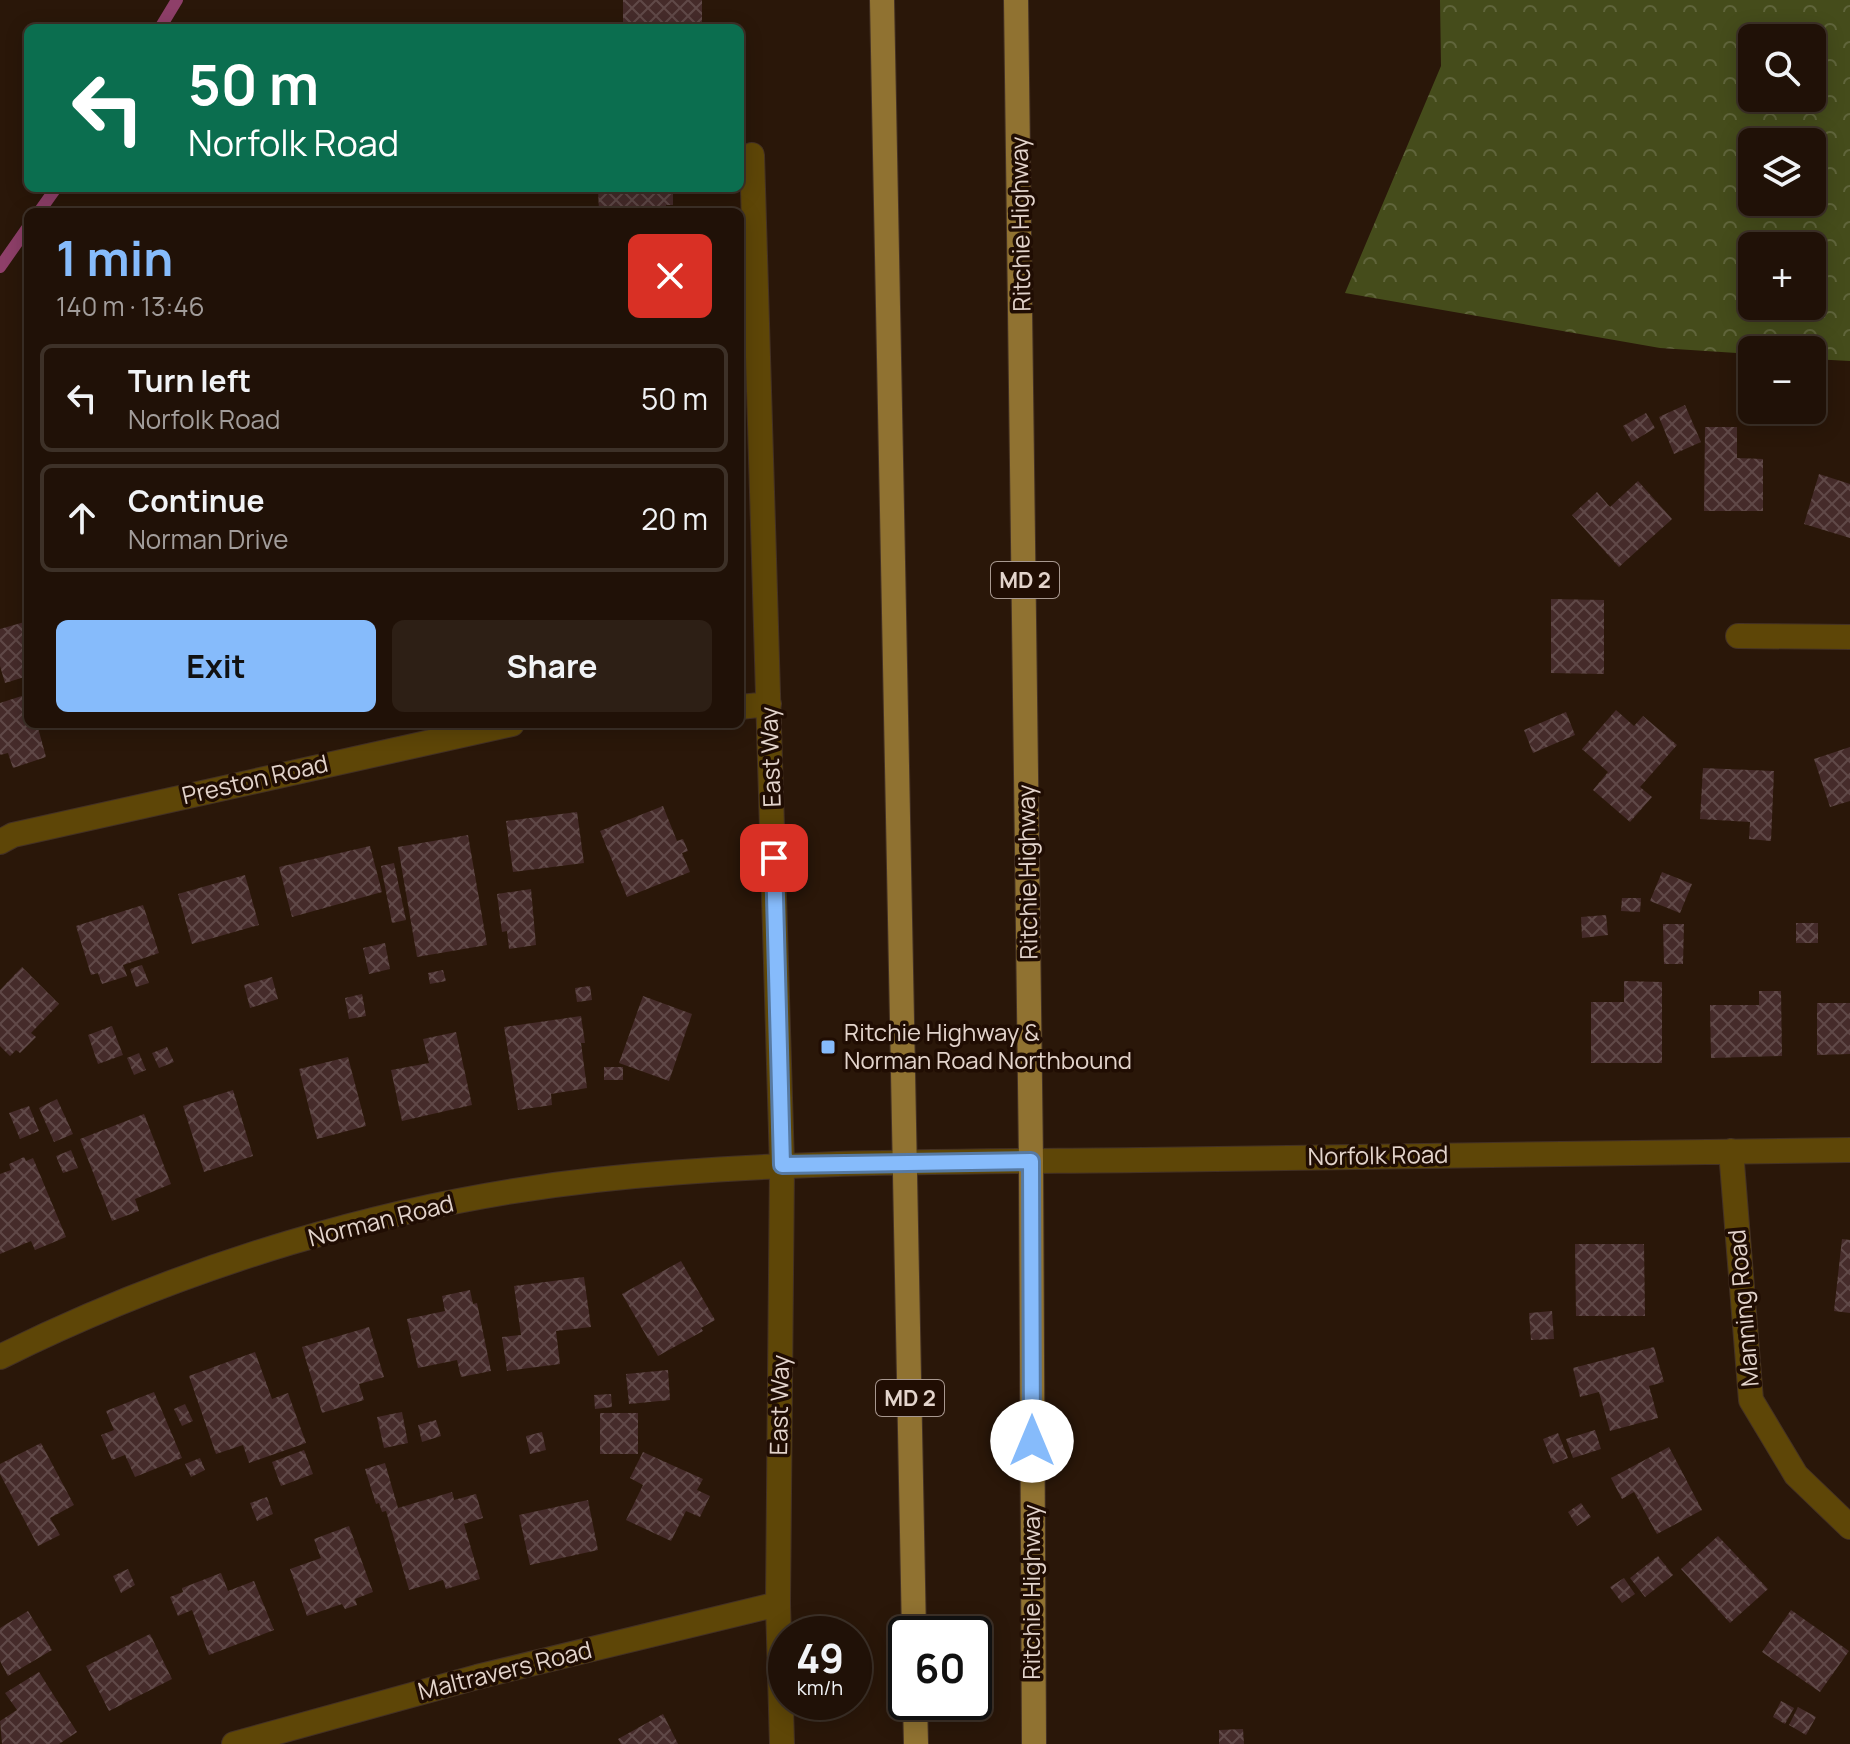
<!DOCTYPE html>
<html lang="en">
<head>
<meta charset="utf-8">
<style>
  :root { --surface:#201107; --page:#2d1f15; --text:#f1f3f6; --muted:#a29d9b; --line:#3d3128; --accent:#86bbfb }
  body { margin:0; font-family:Manrope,sans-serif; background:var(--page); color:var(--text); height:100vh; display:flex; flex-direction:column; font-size:30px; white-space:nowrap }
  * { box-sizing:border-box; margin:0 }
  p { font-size:26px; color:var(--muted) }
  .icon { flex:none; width:44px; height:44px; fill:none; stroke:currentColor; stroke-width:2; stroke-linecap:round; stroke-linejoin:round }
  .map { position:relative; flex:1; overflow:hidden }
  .drawer { position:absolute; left:24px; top:208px; width:720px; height:520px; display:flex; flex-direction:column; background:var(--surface); border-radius:12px; box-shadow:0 4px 20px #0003,0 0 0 2px var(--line) }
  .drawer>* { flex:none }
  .guide { position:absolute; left:24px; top:24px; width:720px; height:168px; border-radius:12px; box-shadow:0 4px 20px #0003,0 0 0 2px var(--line); background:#0b6e4f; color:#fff; overflow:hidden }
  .controls { position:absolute; left:1738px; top:24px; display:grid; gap:16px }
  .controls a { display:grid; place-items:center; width:88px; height:88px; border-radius:12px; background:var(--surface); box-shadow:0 4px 20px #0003,0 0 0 2px var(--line); font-size:40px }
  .speed { position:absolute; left:768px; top:1616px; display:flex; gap:16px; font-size:40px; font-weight:700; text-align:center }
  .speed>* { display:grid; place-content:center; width:104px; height:104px; border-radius:50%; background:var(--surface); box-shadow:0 4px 20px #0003,0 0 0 2px var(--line); line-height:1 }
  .speed small { font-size:20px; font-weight:400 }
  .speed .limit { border:4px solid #111; border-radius:12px; background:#fff; color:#111 }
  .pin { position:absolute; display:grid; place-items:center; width:68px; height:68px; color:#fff; margin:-34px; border-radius:16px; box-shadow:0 4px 12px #0006 }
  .me { position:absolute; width:88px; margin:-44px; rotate:0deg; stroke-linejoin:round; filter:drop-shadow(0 0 6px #0008) }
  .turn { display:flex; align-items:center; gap:28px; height:168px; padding:0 32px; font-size:36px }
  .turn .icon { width:104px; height:104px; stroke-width:2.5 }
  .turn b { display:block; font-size:56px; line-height:68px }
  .round { display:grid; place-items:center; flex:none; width:84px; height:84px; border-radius:12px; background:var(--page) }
  .overview { display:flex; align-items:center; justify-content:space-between; height:136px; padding:0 32px }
  h1 { font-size:48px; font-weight:700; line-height:60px; color:var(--accent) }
  .button { display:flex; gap:16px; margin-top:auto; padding:16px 32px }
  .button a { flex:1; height:92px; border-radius:12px; background:var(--accent); color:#111; font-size:32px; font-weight:700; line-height:92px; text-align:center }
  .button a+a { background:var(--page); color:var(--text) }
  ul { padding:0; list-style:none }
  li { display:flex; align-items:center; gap:24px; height:108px; margin:0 16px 12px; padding:0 16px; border:4px solid var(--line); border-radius:12px }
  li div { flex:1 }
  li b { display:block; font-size:30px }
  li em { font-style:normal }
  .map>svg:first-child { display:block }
</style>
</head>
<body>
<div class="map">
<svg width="1850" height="1744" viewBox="0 0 1850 1744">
  <defs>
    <pattern id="forest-crowns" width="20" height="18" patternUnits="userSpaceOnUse" patternTransform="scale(2)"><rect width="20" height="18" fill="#454c1b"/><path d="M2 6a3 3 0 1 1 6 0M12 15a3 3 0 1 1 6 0" fill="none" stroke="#60653b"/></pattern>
    <pattern id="building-cross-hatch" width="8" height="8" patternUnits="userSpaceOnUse" patternTransform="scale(2)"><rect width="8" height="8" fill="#452b2a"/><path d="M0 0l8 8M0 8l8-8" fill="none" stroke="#604948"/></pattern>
  </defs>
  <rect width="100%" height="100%" fill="#2a1709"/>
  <!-- forest -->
  <path fill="url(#forest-crowns)" fill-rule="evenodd" d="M1440,0H1850V361L1812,359V350H1752V354L1660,348L1345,293L1441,66ZM1752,38H1812V98H1752ZM1752,142H1812V202H1752ZM1752,246H1812V306H1752Z"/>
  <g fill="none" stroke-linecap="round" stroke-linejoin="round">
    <!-- stream -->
    <path stroke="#8e3f69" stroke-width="12" d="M160,28L177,0
      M39,212L56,188
      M0,267L28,227"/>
  </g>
  <!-- building -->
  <path fill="url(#building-cross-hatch)" d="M623,0H702V28H623Z
    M598,188L673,189V205H666V212H599Z
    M1685,405L1701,442L1674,454L1659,417Z
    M1646,413L1655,428L1632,442L1623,426Z
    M1705,427H1737V458L1763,459V511H1704Z
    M1819,474L1850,484V538L1804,524Z
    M1638,481L1672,519L1619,567L1572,515L1597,492L1610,507Z
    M1551,599L1604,600V674L1551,673Z
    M28,621V676L5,683L0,666V629Z
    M28,694V724H37L46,757L13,768L8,753L0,755V703Z
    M1616,710L1634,726L1643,716L1677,745L1640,787L1652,797L1630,822L1593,790L1608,772L1582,749Z
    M1566,712L1575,735L1533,753L1524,730Z
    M1850,747V801L1830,807L1814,759Z
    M1703,768L1774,771L1771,841L1749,839L1750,822L1700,819Z
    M663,806L677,841L683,839L688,851L682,853L690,872L627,897L600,831Z
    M577,812L584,863L513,872L506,821Z
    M468,835L487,945L417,957L398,847Z
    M370,846L382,892L292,917L279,867Z
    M394,863L406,920L392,923L381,866Z
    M1662,872L1692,884L1680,913L1650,901Z
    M245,875L259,925L192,944L178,894Z
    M531,889L536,945L509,949L507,931L502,932L497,894Z
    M1622,898H1641L1640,912L1621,911Z
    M143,905L159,953L123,965L127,976L102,984L98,973L91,975L76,926Z
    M1606,915L1608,935L1582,938L1581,917Z
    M1796,923H1818V943H1796Z
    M1663,924H1684L1683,964H1664Z
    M385,943L390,969L369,974L363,948Z
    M142,965L149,983L136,987L130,969Z
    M22,967L59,1004L31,1033L36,1037L20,1053L16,1050L10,1056L0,1046V990Z
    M443,970L446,981L430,984L428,973Z
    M272,977L278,999L250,1008L244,985Z
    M1624,981L1662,982V1063H1591V1002H1624Z
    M590,986L592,1000L577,1002L575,988Z
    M1759,991H1781L1782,1056L1711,1058L1710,1005H1759Z
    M362,994L366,1016L349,1019L345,998Z
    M643,996L692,1014L669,1081L619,1063Z
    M1817,1003H1850V1054L1817,1055Z
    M581,1016L585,1043H581L587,1088L551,1094L552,1105L518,1110L504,1027Z
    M112,1026L123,1055L98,1064L88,1035Z
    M456,1032L472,1105L402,1121L391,1070L429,1063L423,1039Z
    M167,1047L174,1062L159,1068L152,1053Z
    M139,1053L146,1070L134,1075L127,1058Z
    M348,1057L366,1126L317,1139L299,1069Z
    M604,1067H623V1080H604Z
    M233,1090L253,1156L204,1172L183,1106Z
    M57,1099L73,1134L54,1142L39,1108Z
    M29,1106L39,1131L20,1139L9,1113Z
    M144,1114L171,1184L135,1199L139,1211L112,1221L80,1139Z
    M71,1150L78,1168L63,1173L56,1156Z
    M24,1157L26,1161L33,1158L66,1237L35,1250L31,1241L0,1254V1174L11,1170L9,1164Z
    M1842,1239L1850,1240V1313L1834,1311Z
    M1575,1244H1644L1645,1316H1576Z
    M681,1261L715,1320L701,1328L703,1331L658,1356L622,1294Z
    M584,1277L591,1327L556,1331L560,1364L507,1371L502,1337L521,1335L514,1286Z
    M470,1290L473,1304L477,1303L491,1371L461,1377L457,1360L418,1368L407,1319L445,1311L442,1296Z
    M1552,1311L1554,1339L1531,1340L1529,1313Z
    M369,1327L384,1377L359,1384L364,1400L322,1413L302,1347Z
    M1654,1347L1664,1382L1649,1386L1658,1418L1610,1431L1599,1392L1580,1397L1573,1368Z
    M255,1352L272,1399L288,1393L306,1443L249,1463L243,1445L216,1454L189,1376Z
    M668,1370L670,1400L629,1404L626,1374Z
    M154,1392L182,1458L135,1477L125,1455L112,1460L101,1435L114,1430L106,1411Z
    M611,1394L612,1407L595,1409L594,1395Z
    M185,1404L193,1421L182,1426L174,1409Z
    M402,1412L408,1443L384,1448L377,1417Z
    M600,1413H638V1454H600Z
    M436,1420L441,1436L422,1442L418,1425Z
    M1595,1430L1601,1449L1573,1458L1566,1439Z
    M542,1432L546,1450L530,1454L526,1436Z
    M1558,1433L1568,1458L1553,1464L1543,1439Z
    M41,1443L74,1505L50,1518L60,1535L38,1546L0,1474V1464Z
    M1669,1447L1702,1510L1657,1534L1634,1492L1622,1499L1611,1478Z
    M304,1450L313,1474L281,1486L272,1462Z
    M643,1452L703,1479L697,1490L710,1496L700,1517L686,1511L671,1541L626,1520L643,1485L630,1478Z
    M200,1458L205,1470L191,1477L185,1464Z
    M385,1463L398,1508L452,1492L454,1500L476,1494L483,1518L464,1524L480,1579L446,1589L443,1580L409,1590L386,1511L382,1512L379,1503L376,1504L365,1469Z
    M267,1497L273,1514L257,1521L250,1503Z
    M588,1500L598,1550L530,1565L519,1515Z
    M1581,1503L1591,1517L1577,1526L1568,1512Z
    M349,1526L373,1592L355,1599L357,1605L345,1609L342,1604L307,1616L290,1569L321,1558L314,1539Z
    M1718,1536L1768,1589L1730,1623L1681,1569Z
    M1658,1556L1673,1575L1645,1597L1630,1578Z
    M128,1569L135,1585L121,1593L113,1576Z
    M221,1573L228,1591L254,1581L274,1630L209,1655L192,1610L178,1616L170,1597L183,1592L182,1588Z
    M1624,1578L1635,1594L1622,1603L1610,1587Z
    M1791,1610L1849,1651L1820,1692L1762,1652Z
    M28,1611L52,1650L8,1676L0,1661V1628Z
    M150,1634L172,1679L109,1711L86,1666Z
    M39,1672L77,1732L59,1744H2L0,1721L17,1710L5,1693Z
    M1781,1701L1794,1708L1785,1724L1773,1717Z
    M1798,1707L1816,1717L1806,1735L1789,1725Z
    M663,1714L678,1744H621L618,1739Z
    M1243,1729L1244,1744H1219V1730Z"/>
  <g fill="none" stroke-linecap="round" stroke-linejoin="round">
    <!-- minor casing -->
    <g stroke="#443124" stroke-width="26">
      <path id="minor" d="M752,155L782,1165L778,1604L782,1744
        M1738,636L1850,637
        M740,707L769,704
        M0,842L13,835L512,724
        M1731,1151L1751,1400L1796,1475L1850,1527
        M0,1357C183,1266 392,1202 595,1180C776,1160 959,1162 1142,1160C1378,1156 1614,1152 1850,1150
        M234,1744L477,1677L778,1604"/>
    </g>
    <!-- primary casing -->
    <g stroke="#443124" stroke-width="26">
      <path id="primary" d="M882,0L914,1634
        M1016,0L1031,1161L1034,1744
        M915,1702L916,1744"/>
    </g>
    <!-- minor -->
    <use href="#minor" stroke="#5e4607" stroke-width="24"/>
    <!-- primary -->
    <use href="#primary" stroke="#907231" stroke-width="24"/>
  </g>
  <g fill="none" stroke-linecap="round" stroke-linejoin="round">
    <!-- route casing -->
    <g stroke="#577aa3" stroke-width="20">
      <path id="route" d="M774,858L782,1165L1031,1161L1032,1441"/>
    </g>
    <!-- route -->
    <use href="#route" stroke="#86bbfb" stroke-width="14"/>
  </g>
  <!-- markers -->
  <rect fill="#86bbfb" stroke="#200d03" stroke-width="3" x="820" y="1039" width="16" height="16" rx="4"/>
  <g text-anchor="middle" stroke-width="7" stroke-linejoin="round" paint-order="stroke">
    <!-- shield labels -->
    <g fill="#200d03" stroke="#a89890" stroke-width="2">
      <rect x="991" y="562" width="68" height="36" rx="6"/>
      <rect x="876" y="1380" width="68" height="36" rx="6"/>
    </g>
    <g font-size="22" font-weight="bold" fill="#e3d4cc">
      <text x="1025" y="588">MD 2</text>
      <text x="910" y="1406">MD 2</text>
    </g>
    <!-- street labels -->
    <g font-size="24" fill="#e3d4cc" stroke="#200d03">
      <text transform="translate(1021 224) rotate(-91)" y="8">Ritchie Highway</text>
      <text transform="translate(771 757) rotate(-92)" y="8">East Way</text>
      <text transform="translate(255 780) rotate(-13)" y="8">Preston Road</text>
      <text transform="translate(1028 872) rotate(-91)" y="8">Ritchie Highway</text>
      <text transform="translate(1378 1156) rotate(-1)" y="8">Norfolk Road</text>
      <text transform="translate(381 1221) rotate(-14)" y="8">Norman Road</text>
      <text transform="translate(1744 1308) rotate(-95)" y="8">Manning Road</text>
      <text transform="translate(780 1405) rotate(-89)" y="8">East Way</text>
      <text transform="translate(1032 1592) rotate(-90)" y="8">Ritchie Highway</text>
      <text transform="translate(505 1671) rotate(-14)" y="8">Maltravers Road</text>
    </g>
    <!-- poi labels -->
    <g font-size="24" fill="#e3d4cc" stroke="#200d03" text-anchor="start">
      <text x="844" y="1041">Ritchie Highway &amp;<tspan x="844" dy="28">Norman Road Northbound</tspan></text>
    </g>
  </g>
</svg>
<div class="controls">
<a><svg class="icon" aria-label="search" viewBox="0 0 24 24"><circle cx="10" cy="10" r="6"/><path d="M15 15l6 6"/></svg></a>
<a><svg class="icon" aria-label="layers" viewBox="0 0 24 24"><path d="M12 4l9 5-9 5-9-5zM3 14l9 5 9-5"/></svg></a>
<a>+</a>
<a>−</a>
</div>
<div class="speed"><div>49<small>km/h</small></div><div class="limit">60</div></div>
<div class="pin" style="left:774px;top:858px;background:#d93025"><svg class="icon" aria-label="arrive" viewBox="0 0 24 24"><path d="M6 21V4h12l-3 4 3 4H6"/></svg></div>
<svg class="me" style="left:1032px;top:1441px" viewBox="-20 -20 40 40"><circle r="19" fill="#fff"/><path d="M0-13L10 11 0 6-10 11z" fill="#86bbfb"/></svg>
<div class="guide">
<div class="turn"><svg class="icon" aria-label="left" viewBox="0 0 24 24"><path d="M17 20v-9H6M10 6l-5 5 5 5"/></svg><div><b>50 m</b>Norfolk Road</div></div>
</div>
<section class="drawer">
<div class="overview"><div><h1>1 min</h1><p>140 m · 13:46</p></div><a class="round" style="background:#d93025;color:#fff"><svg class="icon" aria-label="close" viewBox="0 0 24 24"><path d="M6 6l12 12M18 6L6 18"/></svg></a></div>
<ul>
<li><svg class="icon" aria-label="left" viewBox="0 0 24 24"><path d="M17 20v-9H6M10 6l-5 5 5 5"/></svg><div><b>Turn left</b><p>Norfolk Road</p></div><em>50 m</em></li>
<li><svg class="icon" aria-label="ahead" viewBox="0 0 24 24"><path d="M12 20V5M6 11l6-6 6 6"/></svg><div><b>Continue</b><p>Norman Drive</p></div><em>20 m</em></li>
</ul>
<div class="button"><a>Exit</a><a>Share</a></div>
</section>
</div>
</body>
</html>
